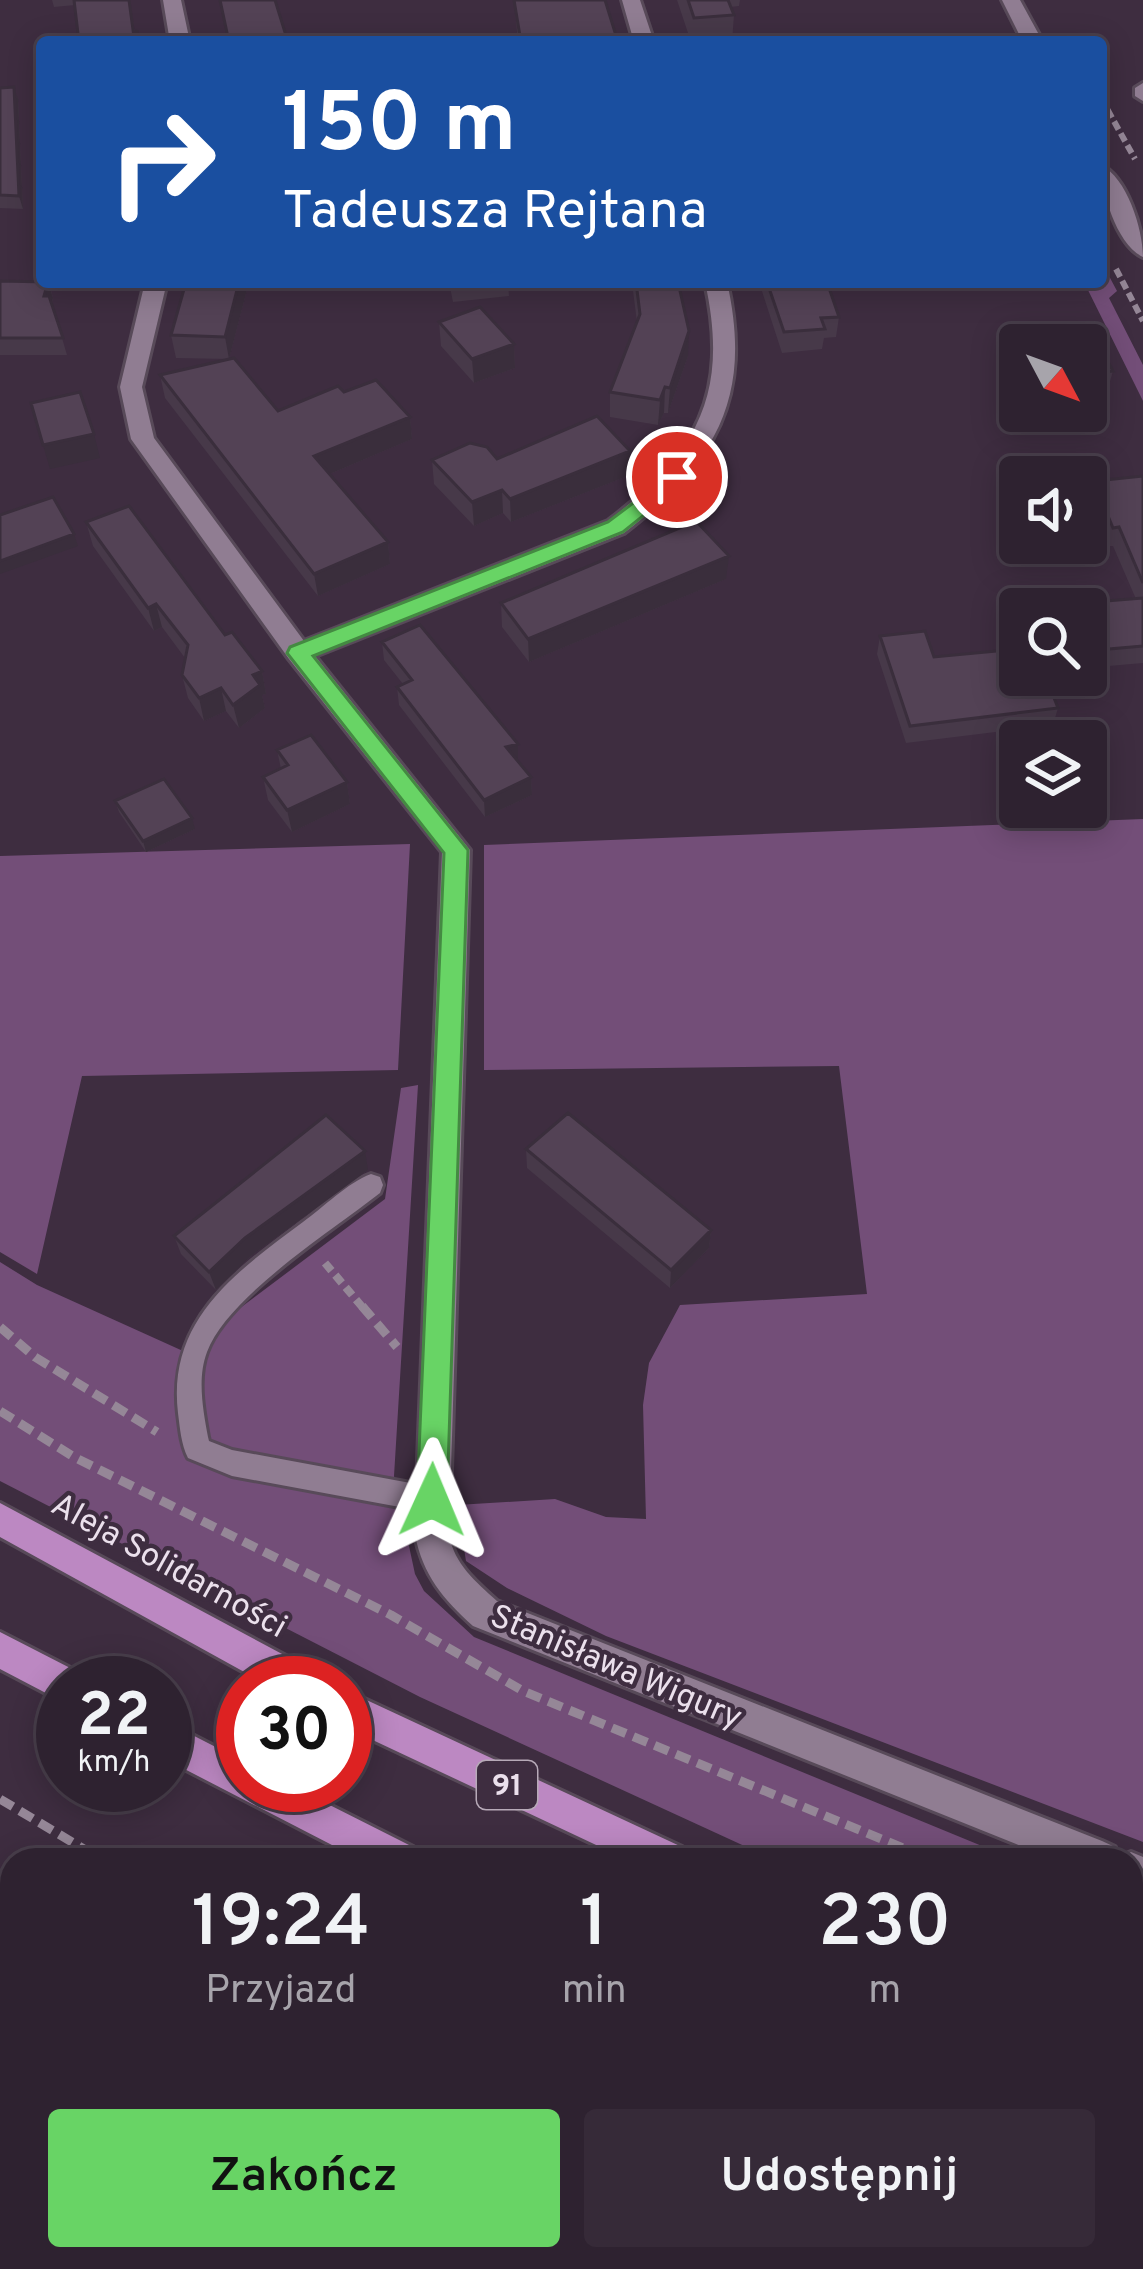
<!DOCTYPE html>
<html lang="pl">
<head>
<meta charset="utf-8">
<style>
  :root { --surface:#2e2230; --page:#362a38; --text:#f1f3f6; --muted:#a7a4ab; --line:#493f4c; --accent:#68d465 }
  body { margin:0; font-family:Overpass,sans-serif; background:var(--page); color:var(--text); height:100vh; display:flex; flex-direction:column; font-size:45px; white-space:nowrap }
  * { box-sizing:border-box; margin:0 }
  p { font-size:39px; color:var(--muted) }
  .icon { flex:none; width:66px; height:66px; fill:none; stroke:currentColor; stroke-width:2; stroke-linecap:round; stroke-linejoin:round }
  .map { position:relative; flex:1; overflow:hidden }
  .sheet { position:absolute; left:0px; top:1848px; width:1143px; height:423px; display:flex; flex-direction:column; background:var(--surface); border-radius:36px 36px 0 0; box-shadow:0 6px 30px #0003,0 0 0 3px var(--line) }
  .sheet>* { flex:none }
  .hud { position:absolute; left:36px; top:36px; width:1071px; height:252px; border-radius:12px; box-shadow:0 6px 30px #0003,0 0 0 3px var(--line); background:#1a4fa0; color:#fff; overflow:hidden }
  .needle { width:78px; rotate:131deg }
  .controls { position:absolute; left:999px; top:324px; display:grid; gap:24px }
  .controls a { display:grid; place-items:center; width:108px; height:108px; border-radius:12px; background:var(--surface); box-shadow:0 6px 30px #0003,0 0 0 3px var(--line); font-size:60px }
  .speed { position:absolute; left:36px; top:1656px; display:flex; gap:24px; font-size:60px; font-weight:700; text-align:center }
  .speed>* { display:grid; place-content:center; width:156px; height:156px; border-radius:50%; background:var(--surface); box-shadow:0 6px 30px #0003,0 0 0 3px var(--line); line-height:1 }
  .speed small { font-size:30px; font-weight:400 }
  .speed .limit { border:18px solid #d22; background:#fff; color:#111 }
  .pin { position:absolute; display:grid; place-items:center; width:102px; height:102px; color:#fff; margin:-51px; border:6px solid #fff; border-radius:50%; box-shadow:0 3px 12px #0007 }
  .me { position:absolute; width:132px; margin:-66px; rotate:1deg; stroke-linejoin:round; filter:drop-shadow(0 0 9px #0008) }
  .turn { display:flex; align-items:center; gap:42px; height:252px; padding:0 48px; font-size:54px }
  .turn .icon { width:156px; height:156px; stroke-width:2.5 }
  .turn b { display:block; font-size:84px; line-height:102px }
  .eta { display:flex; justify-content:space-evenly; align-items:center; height:204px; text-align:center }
  .eta b { font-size:72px; font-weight:600; line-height:84px }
  .cta { display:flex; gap:24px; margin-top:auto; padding:24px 48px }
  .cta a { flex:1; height:138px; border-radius:12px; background:var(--accent); color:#111; font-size:48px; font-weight:600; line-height:138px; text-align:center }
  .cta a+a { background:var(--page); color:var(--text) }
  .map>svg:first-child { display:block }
</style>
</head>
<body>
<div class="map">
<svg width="1143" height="2269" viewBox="0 0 1143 2269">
  <rect width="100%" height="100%" fill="#3e2d40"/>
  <!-- green -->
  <path fill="#734e78" d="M1101,273L1109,276L1117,291L1109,298L1143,365V401L1084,282H1101Z
    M1143,819V1842L606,1636L507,1588L466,1561L457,1505L555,1499L606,1517L646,1519L643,1405L649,1363L680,1305L867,1294L839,1066L484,1070V845Z
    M410,844L398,1070L82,1076L37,1274L0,1252V856Z
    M418,1085L394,1476L415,1574L424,1591L474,1637L1016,1860H775L420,1697L0,1481V1262L37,1285L183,1351L385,1199L401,1088Z"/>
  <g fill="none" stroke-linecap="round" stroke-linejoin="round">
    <!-- service casing -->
    <g stroke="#584a59" stroke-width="6">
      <path id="service" d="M1143,83V101L1135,96V88Z
        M371,1174L380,1177L383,1185L380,1193C333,1230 227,1297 207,1352C197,1378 203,1410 208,1437L209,1441L232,1450L432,1487L442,1491L445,1500L442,1509L432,1513L232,1476L188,1458C181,1444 180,1428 178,1413C167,1320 236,1272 303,1222C324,1207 347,1183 371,1174Z
        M398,2259H430L431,2269H397Z"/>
    </g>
    <!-- minor casing -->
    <g stroke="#584a59" stroke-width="6">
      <path id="minor" d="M163,0H181L190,42H170Z
        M622,0H640L654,42H634Z
        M145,282H167L142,387L154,438L304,641L608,521C697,453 730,395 705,282H727C753,398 716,462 624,533L315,656L470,850L449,1535C455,1565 475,1581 497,1601L1102,1841L1115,1847L1119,1857L1131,1852L1143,1857V1895L1131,1890V1860H1056L473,1626C443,1599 423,1575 415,1535L442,852L289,659L131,439L120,387Z"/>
    </g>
    <!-- tertiary casing -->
    <g stroke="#584a59" stroke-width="6">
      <path id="tertiary" d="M1002,0H1020L1043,42H1023Z
        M1101,165C1127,178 1143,229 1143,257C1117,245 1101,192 1101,165Z"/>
    </g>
    <!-- primary casing -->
    <g stroke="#584a59" stroke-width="6">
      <path id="primary" d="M0,1503L312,1670L317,1683H264L0,1537Z
        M0,1632L76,1671L80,1683H63V1702L0,1669Z
        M345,1690L682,1847L688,1860H628L345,1727Z
        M165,1721L243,1761V1785H290L413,1847L419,1860H361L165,1759Z
        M1131,2053L1143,2058V2099L1131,2094Z
        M1131,2177L1143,2182V2222L1131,2217Z"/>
    </g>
    <!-- path-far2 -->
    <path stroke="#958797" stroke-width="6" stroke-dasharray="9 4.5" stroke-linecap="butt" d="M1101,98L1135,159
      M1116,269L1143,321"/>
    <!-- path-far1 -->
    <path stroke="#958797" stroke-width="8" stroke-dasharray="10 6" stroke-linecap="butt" d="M325,1263L364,1309"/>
    <!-- path -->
    <path stroke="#958797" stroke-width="9" stroke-dasharray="15 8" stroke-linecap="butt" d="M362,1306L397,1347
      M0,1327L35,1357L157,1432
      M0,1411L74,1457L391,1615L523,1691L932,1860
      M0,1799L102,1860
      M1131,1942L1143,1947
      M996,2259L1018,2269"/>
    <!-- service -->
    <use href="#service" fill="#907d92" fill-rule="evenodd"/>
    <!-- minor -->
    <use href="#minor" fill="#907d92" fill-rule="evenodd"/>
    <!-- tertiary -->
    <use href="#tertiary" fill="#907d92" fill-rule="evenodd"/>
    <!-- primary -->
    <use href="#primary" fill="#bc88c2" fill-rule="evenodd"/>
  </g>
  <!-- wall -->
  <path fill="#473949" d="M52,0H130L135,35L139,42L75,5L54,7Z
    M514,0L618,42H518Z
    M677,0H740L739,6L730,7L734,15L732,42H691Z
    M0,88L18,99L23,209L0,208Z
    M0,281L49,282L53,298L52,304L67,355H0Z
    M186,282H249L229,359L176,358L171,335Z
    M449,282H508L509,296L453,302Z
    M618,282H678L688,356L668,413H664L658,425L610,417V392L637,322L632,283L618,285Z
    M759,282H827L839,317L836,337L824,338L822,349L782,353Z
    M439,322L514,344L515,368L474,383L441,346Z
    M1093,334L1113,371L1106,395L1086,397V345H1030L1031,341Z
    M160,375L278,411L344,392L410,417L412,439L330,474L388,542L390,564L318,596L165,398Z
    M497,459L630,475L511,522L503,513L474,526L434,484L432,460Z
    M1143,476V663L1086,668V609H1020L1058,708L1053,725L906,743L877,654L880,636L934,657L1008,650L1001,627L1006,609L1136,599L1113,546H1107L1102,534L1095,531L1086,512V483Z
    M86,522L225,635L262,671L266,694L262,695L265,708L239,728L226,711L204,721L188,698L182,675L185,658L162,627L154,631L93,546Z
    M726,579L529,662L502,627L501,603Z
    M382,642L518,761L531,777L532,795L485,817L399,705L397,687L403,684L384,660Z
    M277,750L347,782L350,804L292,832L268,800L263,777L281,769Z
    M115,801L195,829L146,852L119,812Z
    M526,1149L711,1230L709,1248L670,1288L527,1168Z
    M368,1170L251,1256L216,1290L181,1254L174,1236Z"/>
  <!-- shaded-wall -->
  <path fill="#3a2e3c" d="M14,87L18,99L23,209L19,196Z
    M48,282L53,298L49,313L44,296Z
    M239,282H249L229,359L225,337Z
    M689,331L688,356L668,413L670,388Z
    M514,344L515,368L474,383L472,359Z
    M665,387L664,413L658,425L660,400Z
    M410,417L412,439L318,479L314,456Z
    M94,434L100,458L50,469L43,445Z
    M630,451V475L511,522L510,499Z
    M502,490L503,513L474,526L472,502Z
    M74,534L78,546L0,574V561Z
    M388,542L390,564L318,596L314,574Z
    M729,556L726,579L529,662L528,639Z
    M156,604L162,627L154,631L148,608Z
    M262,671L266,694L262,695L265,708L239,728L233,705L253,675Z
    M221,688L226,711L204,721L199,698Z
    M518,744V761L506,747Z
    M531,777L532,795L485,817L484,800Z
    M347,782L350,804L292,832L287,810Z
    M192,818L195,829L146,852L143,841Z
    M365,1151L368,1170L251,1256L216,1290L209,1272L245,1238Z
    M711,1230L709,1248L670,1288L671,1270Z
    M330,2259H343L342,2269H330Z"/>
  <!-- building -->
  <path fill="#534255" stroke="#3a2e3c" stroke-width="3" d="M74,0H129L134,37L137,30L138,42H79Z
    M220,0H275L288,42H229Z
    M514,0H605L618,42H521Z
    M688,0H728L734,15L694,18Z
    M14,87L19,196L0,195V88Z
    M0,281L48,282L44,296H49L63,338H0Z
    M186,282H239L225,337L171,335Z
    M636,282H678L689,331L670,388L665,387L660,400L610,392L640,314Z
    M767,282H827L839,317L821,318L825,329L784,332Z
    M480,307L514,344L472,359L439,322Z
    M1093,334L1113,371L1086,374V345H1033L1031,341Z
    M234,358L278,411L338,386L344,392L376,380L410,417L314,456L388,542L314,574L160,375Z
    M80,392L94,434L43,445L31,403Z
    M597,416L630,451L510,499L502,490L472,502L432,460L470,443L487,447L497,459Z
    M1143,476V583L1119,527L1113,528L1108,516L1100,513L1086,482Z
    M53,497L74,534L0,561V515Z
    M129,506L225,635L232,632L262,671L253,675L260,685L233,705L221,688L199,698L182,675L188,645L156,604L148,608L86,522Z
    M696,521L729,556L528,639L501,603Z
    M1143,598V646L1086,651V609H1020V675H1045L1058,708L910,726L880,636L925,631L934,657L1018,649L1006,609Z
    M420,625L518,744L506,747L531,777L484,800L397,687L412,680L382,642Z
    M311,735L347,782L287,810L263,777L288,765L277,750Z
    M164,779L192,818L143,841L115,801Z
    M568,1113L711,1230L671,1270L526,1149Z
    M326,1115L365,1151L245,1238L209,1272L174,1236Z
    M201,2259H330V2269H201Z
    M513,2259H616V2269H513Z
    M714,2259H754V2269H715Z"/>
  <!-- route -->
  <path fill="#68d465" stroke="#448a42" stroke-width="3" d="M677,470L685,472V482L623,532L313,656L468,850L447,1500L443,1511L432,1515L421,1511L417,1500L444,853L287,653L290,647L608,522Z"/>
  <g text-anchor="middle" stroke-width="9" stroke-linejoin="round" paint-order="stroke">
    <!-- shield labels -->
    <rect fill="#3e2d40" stroke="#b7aab8" stroke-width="3" x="477" y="1761" width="60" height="48" rx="9"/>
    <g font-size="30" font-weight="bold" fill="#ebe0ec">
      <text x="507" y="1795">91</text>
    </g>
    <!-- street labels -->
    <g font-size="33" fill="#ebe0ec" stroke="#3e2d40">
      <text transform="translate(170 1564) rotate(29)" y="12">Aleja Solidarności</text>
      <text transform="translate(617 1665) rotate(23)" y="12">Stanisława Wigury</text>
    </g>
  </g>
</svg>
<div class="controls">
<a><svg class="needle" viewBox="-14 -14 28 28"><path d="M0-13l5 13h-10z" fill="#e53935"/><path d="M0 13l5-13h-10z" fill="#a7a4ab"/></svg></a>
<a><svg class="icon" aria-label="sound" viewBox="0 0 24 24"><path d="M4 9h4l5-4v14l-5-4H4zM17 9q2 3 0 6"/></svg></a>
<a><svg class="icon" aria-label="search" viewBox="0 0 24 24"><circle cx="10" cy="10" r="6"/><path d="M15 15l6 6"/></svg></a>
<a><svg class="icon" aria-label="layers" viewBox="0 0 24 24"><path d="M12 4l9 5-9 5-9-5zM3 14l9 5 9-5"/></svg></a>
</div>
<div class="speed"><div>22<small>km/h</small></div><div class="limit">30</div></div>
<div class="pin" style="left:677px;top:477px;background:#d93025"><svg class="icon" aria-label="arrive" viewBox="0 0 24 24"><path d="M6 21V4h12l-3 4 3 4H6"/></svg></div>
<svg class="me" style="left:432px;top:1500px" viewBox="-20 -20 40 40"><path d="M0-17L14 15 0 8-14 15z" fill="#68d465" stroke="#fff" stroke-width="4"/></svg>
<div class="hud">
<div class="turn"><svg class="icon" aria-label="right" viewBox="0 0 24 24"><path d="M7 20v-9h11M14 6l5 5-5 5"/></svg><div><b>150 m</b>Tadeusza Rejtana</div></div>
</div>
<section class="sheet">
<div class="eta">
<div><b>19:24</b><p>Przyjazd</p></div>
<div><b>1</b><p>min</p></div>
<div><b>230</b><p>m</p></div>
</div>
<div class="cta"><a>Zakończ</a><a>Udostępnij</a></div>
</section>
</div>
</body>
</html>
